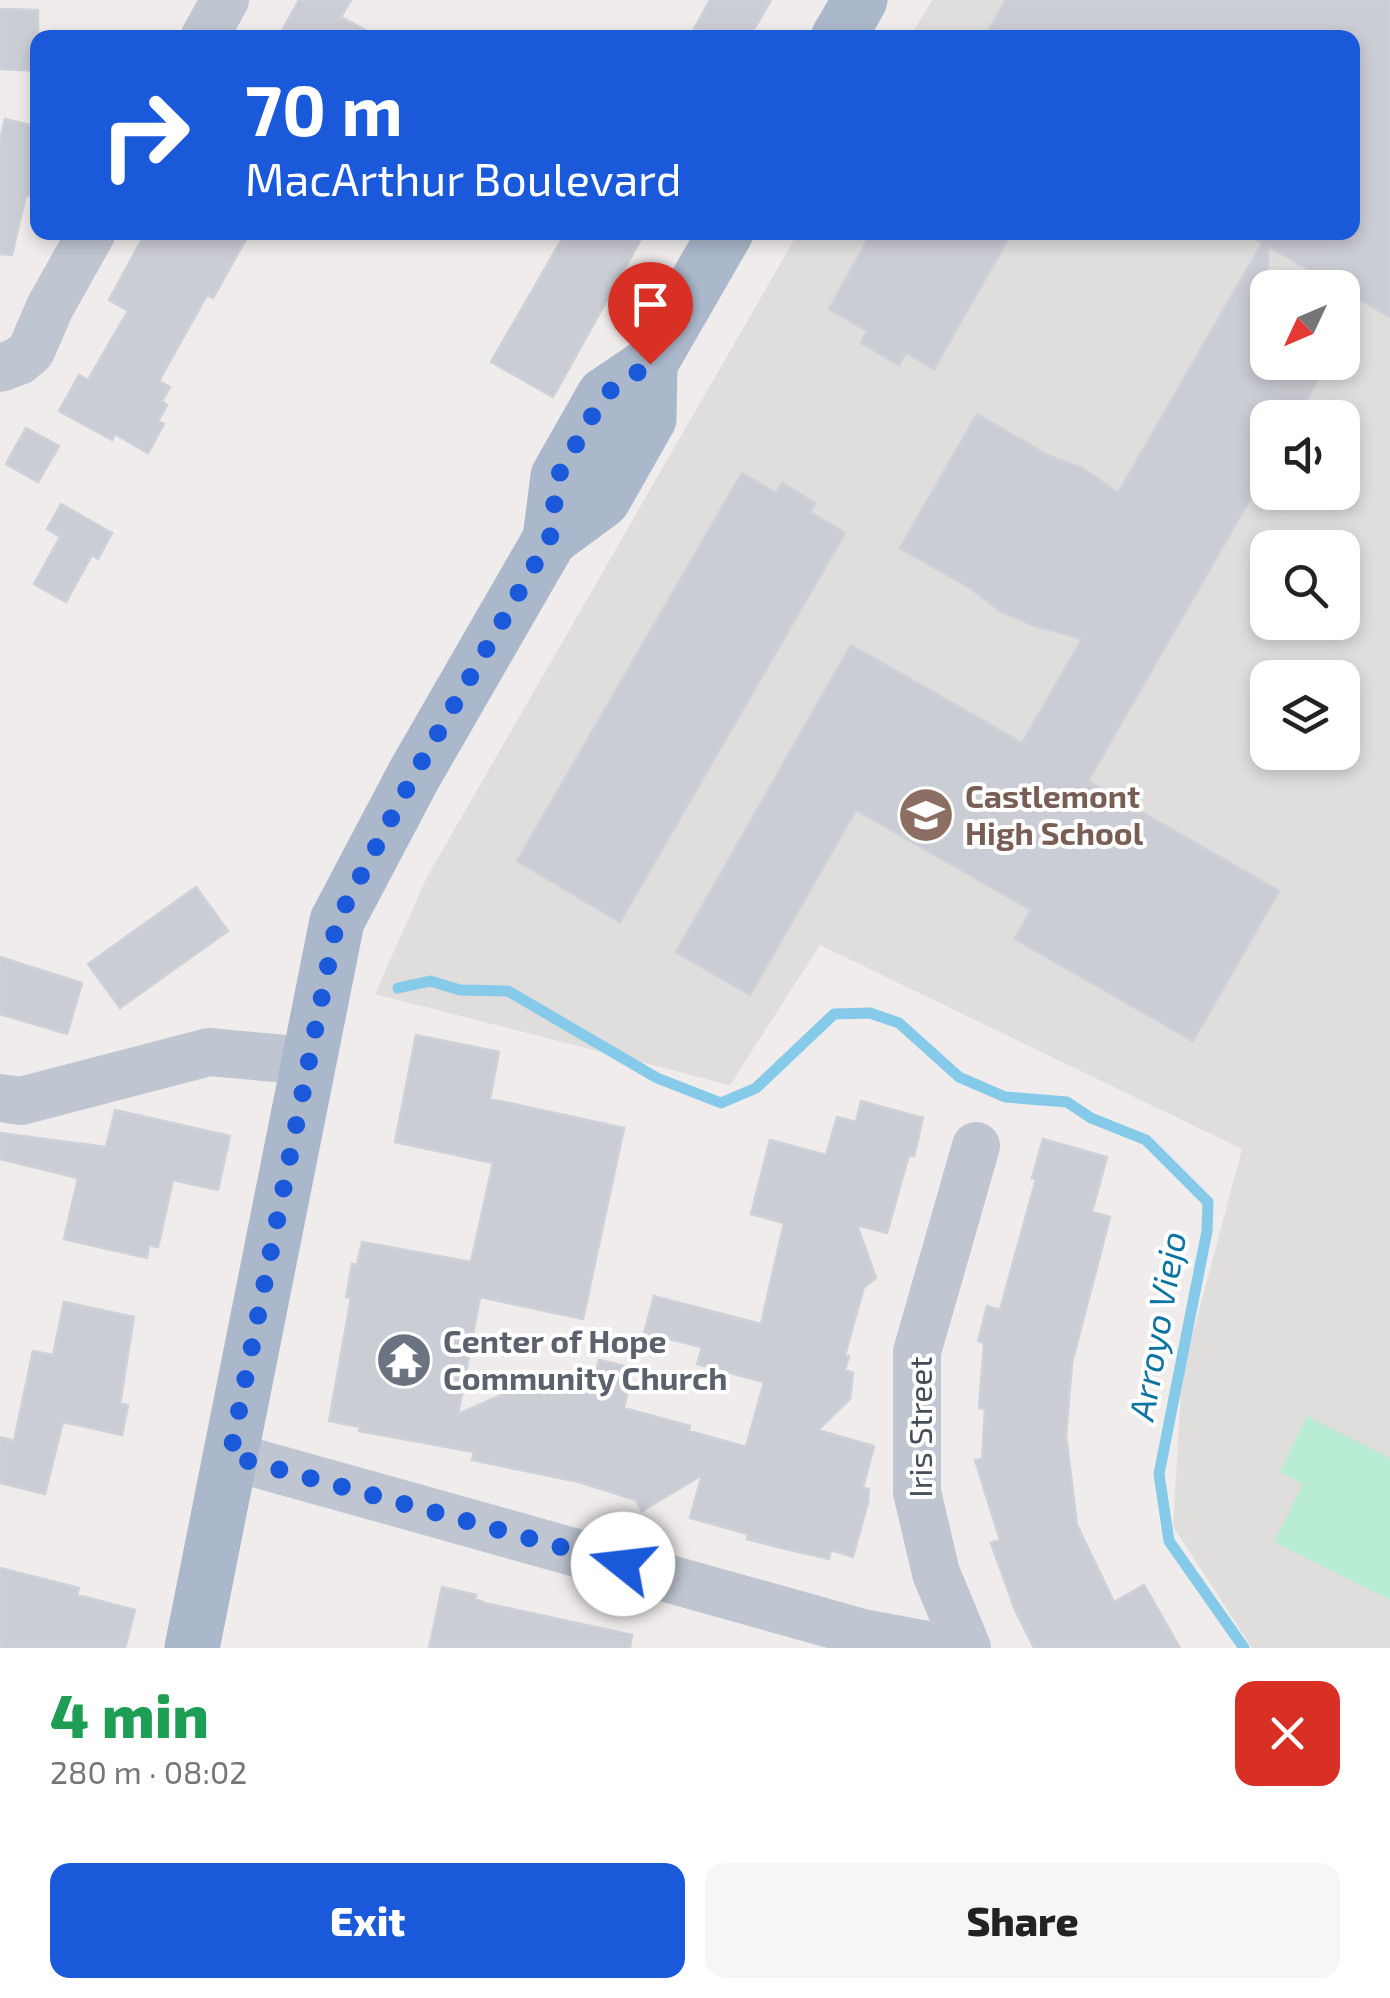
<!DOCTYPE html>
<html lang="en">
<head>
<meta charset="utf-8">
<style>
  :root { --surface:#fff; --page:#f6f6f6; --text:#222; --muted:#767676; --accent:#1a59da }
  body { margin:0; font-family:"Exo 2",sans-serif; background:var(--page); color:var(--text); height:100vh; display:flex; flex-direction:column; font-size:38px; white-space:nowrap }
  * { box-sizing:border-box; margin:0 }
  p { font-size:32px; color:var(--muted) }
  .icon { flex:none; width:55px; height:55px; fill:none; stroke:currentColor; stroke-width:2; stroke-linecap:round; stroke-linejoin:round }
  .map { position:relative; height:1648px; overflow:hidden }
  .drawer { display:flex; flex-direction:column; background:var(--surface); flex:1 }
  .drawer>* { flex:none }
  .top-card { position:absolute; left:30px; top:30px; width:1330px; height:210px; border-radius:20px; box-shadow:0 5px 15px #0003; background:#1a59da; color:#fff; overflow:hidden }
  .needle { width:65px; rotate:226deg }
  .buttons { position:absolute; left:1250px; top:270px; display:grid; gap:20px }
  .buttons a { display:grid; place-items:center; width:110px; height:110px; border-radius:20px; background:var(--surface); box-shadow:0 5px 15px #0003; font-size:50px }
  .pin { position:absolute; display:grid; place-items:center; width:85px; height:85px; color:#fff; margin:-102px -42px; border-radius:50% 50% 50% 0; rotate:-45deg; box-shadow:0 0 10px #0007 }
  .pin .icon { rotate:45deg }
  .me { position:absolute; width:110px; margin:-55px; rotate:286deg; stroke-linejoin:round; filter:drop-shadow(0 0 8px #0008) }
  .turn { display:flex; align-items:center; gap:35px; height:210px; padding:0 50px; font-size:45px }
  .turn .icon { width:130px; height:130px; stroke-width:2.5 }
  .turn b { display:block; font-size:70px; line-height:85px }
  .round { display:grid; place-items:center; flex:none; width:105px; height:105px; border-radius:20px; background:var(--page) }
  .head { display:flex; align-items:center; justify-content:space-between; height:170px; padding:0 50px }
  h1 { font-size:60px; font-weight:800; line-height:75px; color:#1e9e55 }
  .action { display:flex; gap:20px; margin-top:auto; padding:20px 50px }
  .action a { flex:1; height:115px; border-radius:20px; background:var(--accent); color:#fff; font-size:40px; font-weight:800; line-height:115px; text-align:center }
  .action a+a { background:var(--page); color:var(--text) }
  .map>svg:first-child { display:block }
</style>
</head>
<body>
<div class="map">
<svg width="1390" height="1648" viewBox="0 0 1390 1648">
  <rect width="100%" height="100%" fill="#efeceb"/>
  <!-- education -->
  <path fill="#e0dddd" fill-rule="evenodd" d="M932,0H1390V1648H1252L1173,1526L1182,1375L1242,1149L820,945L730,1085L375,994L427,877L798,233L1352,232V38L910,37ZM1268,288H1342V362H1268ZM1268,418H1342V492H1268ZM1268,548H1342V622H1268ZM1268,678H1342V752H1268Z"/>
  <!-- green -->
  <path fill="#b9edd3" d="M1307,1416L1390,1458V1600L1274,1542L1303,1484L1280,1472Z"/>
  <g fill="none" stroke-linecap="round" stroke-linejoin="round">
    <!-- stream -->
    <path stroke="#86caea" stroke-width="11" d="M398,988L430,981L460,990L508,991L657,1078L721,1103L756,1088L834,1014L870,1013L899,1023L959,1077L1005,1097L1067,1102L1091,1118L1146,1140L1208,1202L1207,1231L1159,1474L1169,1541L1244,1648"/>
  </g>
  <!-- building -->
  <path fill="#cbcdd4" stroke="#cfd1d8" stroke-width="2.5" d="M299,0H351L341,17L381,38H278Z
    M710,0H771L749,38H689Z
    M1006,0H1390V317L1268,246V362H1328L1297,418H1268V468L1088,781L1279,891L1193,1041L1015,939L1031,910L856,810L750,995L676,952L851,645L1022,743L1082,639L1032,625L1000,611L970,588L900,548L977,414L1049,456L1081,467L1118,493L1262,243L1244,232H1352V38H984Z
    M0,9L38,10V71L0,69Z
    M5,119L38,127V197L26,195L12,255L0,254V141Z
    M146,232H250L213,298L207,295L159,381L170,387L162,401L167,405L158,421L164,424L148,453L115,434L112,440L59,411L79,375L88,380L128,311L109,300Z
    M566,232H645L553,397L491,362Z
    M872,232H1012L934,369L906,353L899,365L861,343L867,331L829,309Z
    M26,428L59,446L38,482L6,464Z
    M742,473L776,493L782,483L815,503L810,512L845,533L620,922L517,861Z
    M61,504L112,533L98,559L92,555L66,602L34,584L60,537L47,529Z
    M196,887L228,931L120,1008L88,964Z
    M0,957L82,983L67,1034L0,1014Z
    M416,1035L499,1052L490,1099L624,1128L583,1319L480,1297L458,1414L529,1383L573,1391V1387L592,1390L599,1360L633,1368L624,1408L690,1426L689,1431L746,1447L764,1382L697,1364L702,1347L644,1333L654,1296L761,1324L784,1223L751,1214L770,1140L826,1155L837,1117L856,1122L861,1101L923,1118L914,1156L909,1155L887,1233L857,1225L876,1278L864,1287L845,1355L849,1356L845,1370L853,1373L850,1399L818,1430L874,1446L863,1488L869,1489L868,1502L853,1557L831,1550L829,1559L786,1549L747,1539L748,1534L690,1518L702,1475L642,1511L636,1500L579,1482L472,1460L474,1452L359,1431L360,1427L329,1421L351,1298L346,1297L352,1264L357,1265L362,1242L471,1262L493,1163L395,1142Z
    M115,1110L230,1136L218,1190L173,1180L158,1247L149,1245L147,1258L64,1239L78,1178L0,1159V1133L106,1147Z
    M1043,1139L1107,1157L1092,1212L1110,1217L1072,1363L1066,1435L1077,1525L1114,1602L1144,1585L1180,1648H1034L1015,1610L991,1543L1000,1540L975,1460L982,1459L985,1409L979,1408L984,1343L978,1341L987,1306L1000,1310L1036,1179L1032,1178Z
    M64,1302L134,1317L120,1404L128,1405L122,1435L63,1422L45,1494L0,1483V1437L14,1441L33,1351L53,1355Z
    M0,1568L79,1588L77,1595L135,1610L125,1648H0Z
    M442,1587L476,1595L475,1599L485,1603L632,1635L630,1648H429Z"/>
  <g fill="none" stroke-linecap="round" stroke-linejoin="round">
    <!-- minor -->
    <path stroke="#bfc6d1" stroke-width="48" d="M204,38L225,0
      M0,368L19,361L31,351L50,307L92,232
      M0,1098L21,1101L209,1052L308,1061
      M230,1456L863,1633L944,1648
      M967,1648L936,1573L917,1492V1352L976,1146"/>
    <!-- major -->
    <path stroke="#abb8cb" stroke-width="55" d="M838,38L860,0
      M550,539L603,500L649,419L650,364
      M192,1648L337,921L414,775L550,539L558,476L604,395L650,364L726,232"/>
  </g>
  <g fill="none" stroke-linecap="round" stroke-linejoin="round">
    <!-- route -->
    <path stroke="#1a59da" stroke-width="18" stroke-dasharray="0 32.4" d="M623,1564L230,1456L337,921L414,775L550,538L558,476L604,395L650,364"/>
  </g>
  <!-- icons -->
  <defs>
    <g id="school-disc" transform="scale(2.875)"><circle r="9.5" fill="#8d6e63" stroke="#fff"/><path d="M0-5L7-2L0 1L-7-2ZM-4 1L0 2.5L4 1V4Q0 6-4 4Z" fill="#fff"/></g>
    <g id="temple-disc" transform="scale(2.875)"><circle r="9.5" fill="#6b7280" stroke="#fff"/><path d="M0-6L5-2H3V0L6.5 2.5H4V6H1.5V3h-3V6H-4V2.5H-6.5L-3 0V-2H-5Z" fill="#fff"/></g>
  </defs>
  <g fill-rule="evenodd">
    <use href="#school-disc" x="926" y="815"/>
    <use href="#temple-disc" x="404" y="1360"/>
  </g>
  <g text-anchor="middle" stroke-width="8" stroke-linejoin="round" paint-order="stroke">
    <!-- education labels -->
    <g font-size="32" font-weight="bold" fill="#785e54" stroke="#fff" text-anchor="start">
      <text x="965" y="808">Castlemont<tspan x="965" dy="37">High School</tspan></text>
    </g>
    <!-- worship labels -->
    <g font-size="32" font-weight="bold" fill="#5b616d" stroke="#fff" text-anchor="start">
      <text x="443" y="1353">Center of Hope<tspan x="443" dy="37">Community Church</tspan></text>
    </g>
    <!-- street labels -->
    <g font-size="32" fill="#444d59" stroke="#fff">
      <text transform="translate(921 1427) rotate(-90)" y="11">Iris Street</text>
    </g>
    <!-- water labels -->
    <g font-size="35" font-style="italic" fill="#0d73a3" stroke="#fff">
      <text transform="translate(1158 1326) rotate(-80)" y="12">Arroyo Viejo</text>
    </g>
  </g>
</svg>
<div class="buttons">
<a><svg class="needle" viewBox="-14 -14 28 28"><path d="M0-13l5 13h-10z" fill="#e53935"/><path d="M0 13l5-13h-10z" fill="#767676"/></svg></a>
<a><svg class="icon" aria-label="sound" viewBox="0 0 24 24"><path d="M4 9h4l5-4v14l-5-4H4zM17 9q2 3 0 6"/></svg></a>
<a><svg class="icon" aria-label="search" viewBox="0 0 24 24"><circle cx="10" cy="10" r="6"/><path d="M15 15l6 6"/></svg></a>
<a><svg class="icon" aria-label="layers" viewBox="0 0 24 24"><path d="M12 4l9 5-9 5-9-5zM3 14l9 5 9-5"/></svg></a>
</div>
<div class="pin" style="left:650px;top:364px;background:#d93025"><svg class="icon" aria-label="arrive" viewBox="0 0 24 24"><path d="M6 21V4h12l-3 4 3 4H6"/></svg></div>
<svg class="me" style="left:623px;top:1564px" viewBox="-20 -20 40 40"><circle r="19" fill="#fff"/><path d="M0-13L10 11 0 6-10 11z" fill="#1a59da"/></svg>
<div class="top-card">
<div class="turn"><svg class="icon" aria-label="right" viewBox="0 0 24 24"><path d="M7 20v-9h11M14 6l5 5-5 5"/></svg><div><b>70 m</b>MacArthur Boulevard</div></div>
</div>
</div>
<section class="drawer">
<div class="head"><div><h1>4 min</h1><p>280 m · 08:02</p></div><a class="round" style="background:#d93025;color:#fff"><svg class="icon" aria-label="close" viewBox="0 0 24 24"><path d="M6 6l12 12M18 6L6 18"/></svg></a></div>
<div class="action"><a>Exit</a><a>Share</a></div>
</section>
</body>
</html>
